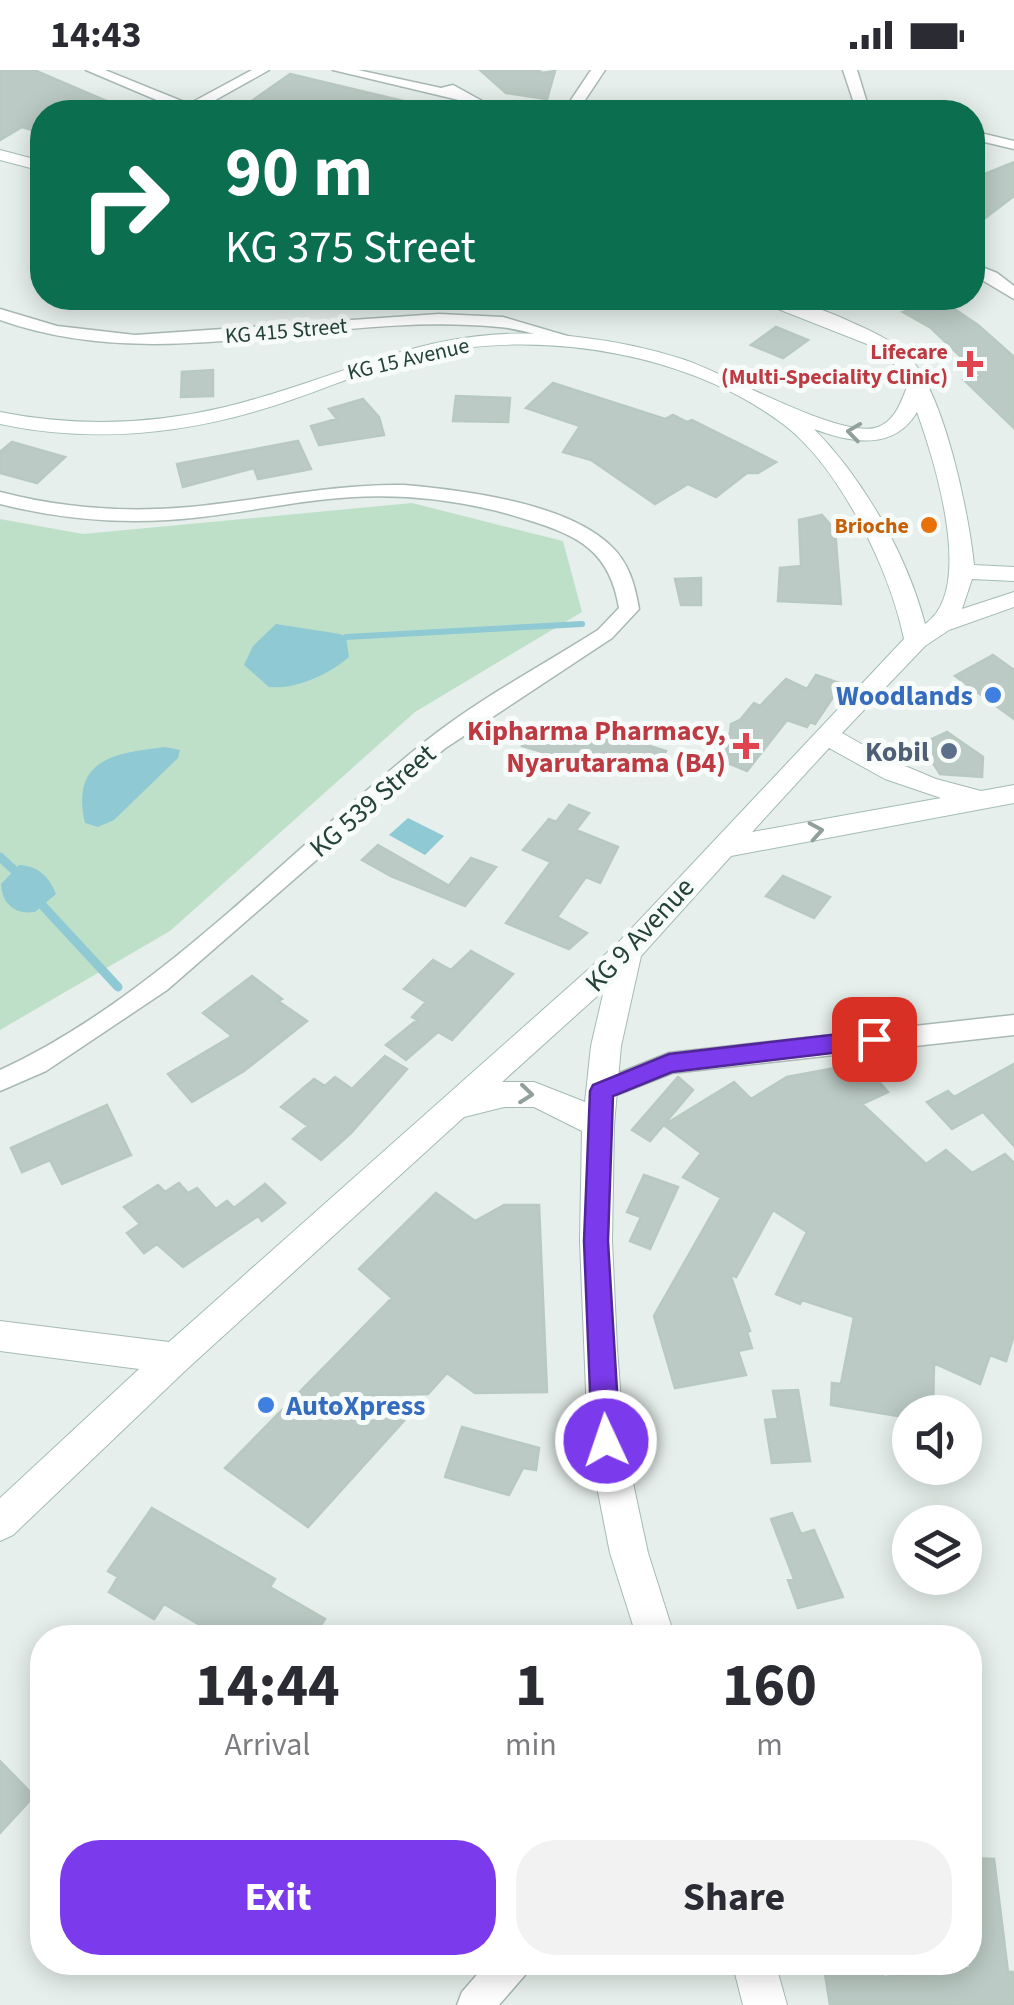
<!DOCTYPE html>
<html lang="en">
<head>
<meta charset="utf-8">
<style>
  :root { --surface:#fff; --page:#f2f2f3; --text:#2b2b33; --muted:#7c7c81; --accent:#7c3aed }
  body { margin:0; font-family:"Source Sans 3",sans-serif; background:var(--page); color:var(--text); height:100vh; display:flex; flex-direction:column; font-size:38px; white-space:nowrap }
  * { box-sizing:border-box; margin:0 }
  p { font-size:32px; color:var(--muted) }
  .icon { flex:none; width:55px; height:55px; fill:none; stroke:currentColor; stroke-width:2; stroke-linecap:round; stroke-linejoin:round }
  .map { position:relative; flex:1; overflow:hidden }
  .drawer { position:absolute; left:30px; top:1555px; width:952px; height:350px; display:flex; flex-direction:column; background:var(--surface); border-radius:40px; box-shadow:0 5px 25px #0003 }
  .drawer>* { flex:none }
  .guide { position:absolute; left:30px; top:30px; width:955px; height:210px; border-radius:40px; box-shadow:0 5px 25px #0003; background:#0b6e4f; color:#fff; overflow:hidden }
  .fabs { position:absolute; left:892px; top:1325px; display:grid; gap:20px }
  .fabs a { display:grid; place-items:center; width:90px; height:90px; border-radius:50%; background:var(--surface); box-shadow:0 5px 25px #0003; font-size:50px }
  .pin { position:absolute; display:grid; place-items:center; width:85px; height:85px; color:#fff; margin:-42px; border-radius:20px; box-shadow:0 5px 15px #0006 }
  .me { position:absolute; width:110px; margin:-55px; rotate:357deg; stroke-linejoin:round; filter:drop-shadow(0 0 8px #0008) }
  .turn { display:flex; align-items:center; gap:35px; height:210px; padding:0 30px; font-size:45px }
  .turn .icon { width:130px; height:130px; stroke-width:2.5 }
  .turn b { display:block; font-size:70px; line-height:85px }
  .eta { display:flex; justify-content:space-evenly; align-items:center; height:170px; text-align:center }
  .eta b { font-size:60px; font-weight:700; line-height:70px }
  .button { display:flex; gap:20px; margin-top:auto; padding:20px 30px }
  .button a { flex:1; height:115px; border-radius:40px; background:var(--accent); color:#fff; font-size:40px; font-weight:700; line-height:115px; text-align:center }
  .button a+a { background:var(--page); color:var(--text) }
  .status { display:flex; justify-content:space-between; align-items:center; height:70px; padding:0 50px; background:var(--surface); direction:ltr }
  .status svg { height:28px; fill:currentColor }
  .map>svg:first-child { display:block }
</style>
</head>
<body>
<div class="status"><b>14:43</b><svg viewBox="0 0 49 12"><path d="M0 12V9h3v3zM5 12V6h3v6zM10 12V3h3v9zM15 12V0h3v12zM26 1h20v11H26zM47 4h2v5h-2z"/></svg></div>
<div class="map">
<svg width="1014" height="1935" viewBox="0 0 1014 1935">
  <rect width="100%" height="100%" fill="#e6efeb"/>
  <!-- green -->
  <path fill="#bfe0c8" d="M412,433L563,471L582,542L415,642L170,861L0,960V449L83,464Z"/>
  <!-- water -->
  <path fill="#8ec9d4" d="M276,554L340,564L346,567L349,587C330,604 295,620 269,617L244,595L253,576Z
    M165,677L180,680L178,688L114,750L98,757L85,753C70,688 116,683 165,677Z
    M408,748L444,766L425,785L389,765Z
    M19,795C38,796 49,806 56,824L35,842C14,845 2,833 1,814Z"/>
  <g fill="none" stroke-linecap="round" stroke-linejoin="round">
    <!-- stream-far1 -->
    <path stroke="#8ec9d4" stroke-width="6" d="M346,567L582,554"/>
    <!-- stream -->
    <path stroke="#8ec9d4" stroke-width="9" d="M0,787L13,799
      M43,836L118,917"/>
  </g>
  <!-- building -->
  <path fill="#bbcac4" stroke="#b8c9c2" stroke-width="2.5" d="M0,0H34L132,42H42V63L22,57L0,70Z
    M480,0H538L542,3L555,1L547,29L506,23Z
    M290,4L420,35L419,42H236Z
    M1014,92V126L972,158V109Z
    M941,230L978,255L1014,287V358L964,310L981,306L931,258L903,242Z
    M776,257L808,270L783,288L751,275Z
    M213,300V326L181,327L182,302Z
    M553,313L665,349L673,345L687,352L692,350L776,392L758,403H747L716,427L688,414L655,434L591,390L563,382L580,356L526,338Z
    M456,326L510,328L508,352L453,351Z
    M363,329L379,347L384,365L319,375L311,356L337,349L329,339Z
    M298,371L311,399L258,409L254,398L183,417L177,394Z
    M12,372L65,387L37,413L0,403V382Z
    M822,445L835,460L841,534L778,531L780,498L801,496L799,450Z
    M701,508V535H681L675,509Z
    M993,585L1014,600V649L955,606Z
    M816,605L842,614L815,654L810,652L807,657L787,650L747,701L711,686L730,663L731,654L740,650L754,633L760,636L786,609L807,619Z
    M535,655L581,666L584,662L602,668L627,669L666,681L654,704L583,689L580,693L522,676Z
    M947,662L983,687L982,707L940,704L921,674Z
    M569,735L589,743L576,760L618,777L600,813L586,807L557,847L587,863L569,879L506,853L551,792L523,780L549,749L556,752Z
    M378,775L448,815L447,818L471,788L496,797L465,836L391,806L362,790Z
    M783,806L830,827L814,848L766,826Z
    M471,881L513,904L452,970L438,962L406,990L386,975L417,950L412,947L426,932L404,919L433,890L451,900Z
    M252,906L282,929L278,931L307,951L244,1001L192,1032L168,1004L232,966L203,943Z
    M385,986L407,999L351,1063L321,1090L293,1069L308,1056L281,1037L314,1009L325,1016L335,1007L352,1019Z
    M1014,994V1076L983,1042L952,1059L927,1032L948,1021L954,1027Z
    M846,996L851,1007L868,999L888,1022L862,1034L926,1094L946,1080L972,1103L1005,1084L1014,1093V1265L1006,1291L990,1285L980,1314L934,1293L933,1342H910V1348L831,1335L832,1313L841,1314L854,1247L802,1230L800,1234L776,1224L807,1162L773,1140L736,1207L730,1204L750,1261L747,1262L752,1278L738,1281L746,1305L675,1318L654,1246L721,1128L683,1107L701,1083L664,1055L734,1012L751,1029L787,1007Z
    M678,1007L693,1020L650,1071L632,1060Z
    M107,1035L131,1085L62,1114L50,1090L22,1102L11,1078Z
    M644,1105L678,1117L650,1179L630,1171L641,1147L627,1142Z
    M179,1113L188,1123L197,1118L216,1139L227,1131L234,1138L265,1114L285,1133L262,1151L258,1146L183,1197L157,1174L144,1183L127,1163L140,1154L124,1137L158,1115L165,1122Z
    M436,1123L475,1151L504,1135H539L547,1322L475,1323L447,1303L428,1324L349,1326L411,1343L308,1457L225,1398L392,1228L359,1199Z
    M798,1320L810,1391L772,1393L765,1350L778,1349L773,1321Z
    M462,1357L539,1378L536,1400L523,1398L509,1425L445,1407Z
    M152,1438L275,1509L270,1517L325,1549L313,1568H199L205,1558L164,1534L154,1549L109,1522L118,1507L108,1501Z
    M792,1443L801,1464L814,1460L843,1527L798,1538L788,1510L794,1509L771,1449Z
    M0,1691L34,1726L0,1763Z
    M970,1788L994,1789L1008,1902H1014V1935H830L825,1904L882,1899L883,1907L970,1898Z"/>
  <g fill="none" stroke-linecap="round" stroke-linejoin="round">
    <!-- street casing -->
    <g stroke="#a8b8b2" stroke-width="3">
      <path id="street" d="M86,0H105L189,34L252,0H269L201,38L205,42H185Z
        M333,0H358L441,18L453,15L502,42H485L463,31Z
        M591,0H605L577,42H563Z
        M843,0H857L868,36L885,42H857Z
        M972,61L1014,71V79L972,69Z
        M972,193L997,203L1014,216V229L972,204Z
        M0,239L57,256L135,265L439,244L503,247L581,270L573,275C549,269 524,259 499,257C332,240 163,308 0,250Z
        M404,415C463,420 567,433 611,476C629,493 635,515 639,539L612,568L444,679L167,920L46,1001L0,1021V1000C156,929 292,777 426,671C479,629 541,596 598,560L619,538C610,482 580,466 528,450C460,428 390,421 319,430C268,436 219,447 168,450C117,453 67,449 17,438L0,434V422C62,438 126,443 190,437C262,430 331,414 404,415Z
        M1014,945V965L672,1003L601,1031L592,1028L588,1021L592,1014L669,983Z
        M488,1892H530L525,1905L499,1935H457L462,1922Z"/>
    </g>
    <!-- secondary casing -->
    <g stroke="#a4bbb3" stroke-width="2">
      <path id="secondary" d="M0,80L42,91V101L0,90Z
        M750,228C781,226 812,235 840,247C863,258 887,266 907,285C944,320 969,444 974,495L1014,497V511L972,509L962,539L1014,522V537L949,560L925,576L842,663L886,688L936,709L981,721L1014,715V733L731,786L641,886L621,976L614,1055L612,1171L617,1278L624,1371L648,1483L675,1568H637L610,1483L588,1371L580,1171L582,1061L534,1037H504L464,1047L187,1299L13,1465L0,1471V1428L139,1299L0,1281V1251L169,1272L617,874L904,569C890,500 840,397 783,354C691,285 555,262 443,281C390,290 341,313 291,330C196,363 99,375 0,354V342C76,357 150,355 225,337C356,305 433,249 578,267C613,271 648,278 682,289C724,302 842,371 878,357C896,350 901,331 908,315L895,295L872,276ZM917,342C934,389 976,520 925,554C907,485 864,410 814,359C851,373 894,381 917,342ZM829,678L885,709L941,728L752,762ZM604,920L591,976L585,1032L534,1012H502Z
        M732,1892H775L787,1935H743Z"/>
    </g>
    <!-- street -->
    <use href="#street" fill="#fff" fill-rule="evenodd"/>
    <!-- secondary -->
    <use href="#secondary" fill="#fff" fill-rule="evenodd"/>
  </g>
  <!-- one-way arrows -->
  <defs><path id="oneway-chevron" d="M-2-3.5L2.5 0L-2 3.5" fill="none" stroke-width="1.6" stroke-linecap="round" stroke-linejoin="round" transform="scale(2.5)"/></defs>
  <g stroke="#92a09c">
    <use href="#oneway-chevron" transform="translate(854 362) rotate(-172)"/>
    <use href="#oneway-chevron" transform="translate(816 761) rotate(-10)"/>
    <use href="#oneway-chevron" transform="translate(526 1024) rotate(6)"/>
  </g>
  <!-- route -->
  <path fill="#7c3aed" stroke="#51269a" stroke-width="2.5" d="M874,960L885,969L874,978L672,1002L613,1026L608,1171L620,1371L616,1380L606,1384L596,1380L592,1371L584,1171L590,1021L593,1015L669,984Z"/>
  <!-- markers -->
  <g fill="#e0444e" stroke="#f7fbf9" stroke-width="4">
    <path d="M965 279h10v10h10v10h-10v10h-10v-10h-10v-10h10z"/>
    <path d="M741 661h10v10h10v10h-10v10h-10v-10h-10v-10h10z"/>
  </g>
  <circle fill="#e8710a" stroke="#f7fbf9" stroke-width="4" cx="929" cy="455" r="10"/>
  <g fill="#3f7fe0" stroke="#f7fbf9" stroke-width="4">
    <circle cx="993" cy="625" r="10"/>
    <circle cx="266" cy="1335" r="10"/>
  </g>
  <circle fill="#5c6f8a" stroke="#f7fbf9" stroke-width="4" cx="949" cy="681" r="10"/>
  <g text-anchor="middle" stroke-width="10" stroke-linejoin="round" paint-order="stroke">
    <!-- far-street labels -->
    <g font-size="22" fill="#24423a" stroke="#f7fbf9">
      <text transform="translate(286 260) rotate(-5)" y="8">KG 415 Street</text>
      <text transform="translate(408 288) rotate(-13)" y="8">KG 15 Avenue</text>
    </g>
    <!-- far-health labels -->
    <g font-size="22" font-weight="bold" fill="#be3a42" stroke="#f7fbf9" text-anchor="end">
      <text x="948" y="289">Lifecare<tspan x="948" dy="25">(Multi-Speciality Clinic)</tspan></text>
    </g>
    <!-- far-food labels -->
    <g font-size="22" font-weight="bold" fill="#c56008" stroke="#f7fbf9" text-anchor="end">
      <text x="909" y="463">Brioche</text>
    </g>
    <!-- shop labels -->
    <g font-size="28" font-weight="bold" fill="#366cbe" stroke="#f7fbf9" text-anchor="end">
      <text x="973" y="635">Woodlands</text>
      <text x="286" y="1345" text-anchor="start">AutoXpress</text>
    </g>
    <!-- health labels -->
    <g font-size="28" font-weight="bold" fill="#be3a42" stroke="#f7fbf9" text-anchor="end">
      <text x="726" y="670">Kipharma Pharmacy,<tspan x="726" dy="32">Nyarutarama (B4)</tspan></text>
    </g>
    <!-- service labels -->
    <g font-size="28" font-weight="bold" fill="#4e5e75" stroke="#f7fbf9" text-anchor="end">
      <text x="929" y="691">Kobil</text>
    </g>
    <!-- street labels -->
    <g font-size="28" fill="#24423a" stroke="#f7fbf9">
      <text transform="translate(372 730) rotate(-41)" y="10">KG 539 Street</text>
      <text transform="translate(639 864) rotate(-47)" y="10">KG 9 Avenue</text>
    </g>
  </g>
</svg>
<div class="fabs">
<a><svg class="icon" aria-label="sound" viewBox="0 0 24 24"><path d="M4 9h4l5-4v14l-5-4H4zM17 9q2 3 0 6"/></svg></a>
<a><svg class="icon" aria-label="layers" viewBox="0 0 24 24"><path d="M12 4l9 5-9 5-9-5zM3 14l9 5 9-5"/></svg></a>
</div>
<div class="pin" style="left:874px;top:969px;background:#d93025"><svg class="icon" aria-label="arrive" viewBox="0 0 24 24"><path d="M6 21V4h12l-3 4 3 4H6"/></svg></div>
<svg class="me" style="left:606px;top:1371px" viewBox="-20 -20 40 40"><circle r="17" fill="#7c3aed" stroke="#fff" stroke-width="3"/><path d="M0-11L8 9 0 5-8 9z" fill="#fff"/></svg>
<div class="guide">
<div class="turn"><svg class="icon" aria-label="right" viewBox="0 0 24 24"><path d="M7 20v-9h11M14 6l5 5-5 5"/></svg><div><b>90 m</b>KG 375 Street</div></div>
</div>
<section class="drawer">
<div class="eta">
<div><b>14:44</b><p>Arrival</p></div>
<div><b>1</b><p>min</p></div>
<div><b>160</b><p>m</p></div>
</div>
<div class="button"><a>Exit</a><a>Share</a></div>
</section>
</div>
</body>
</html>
